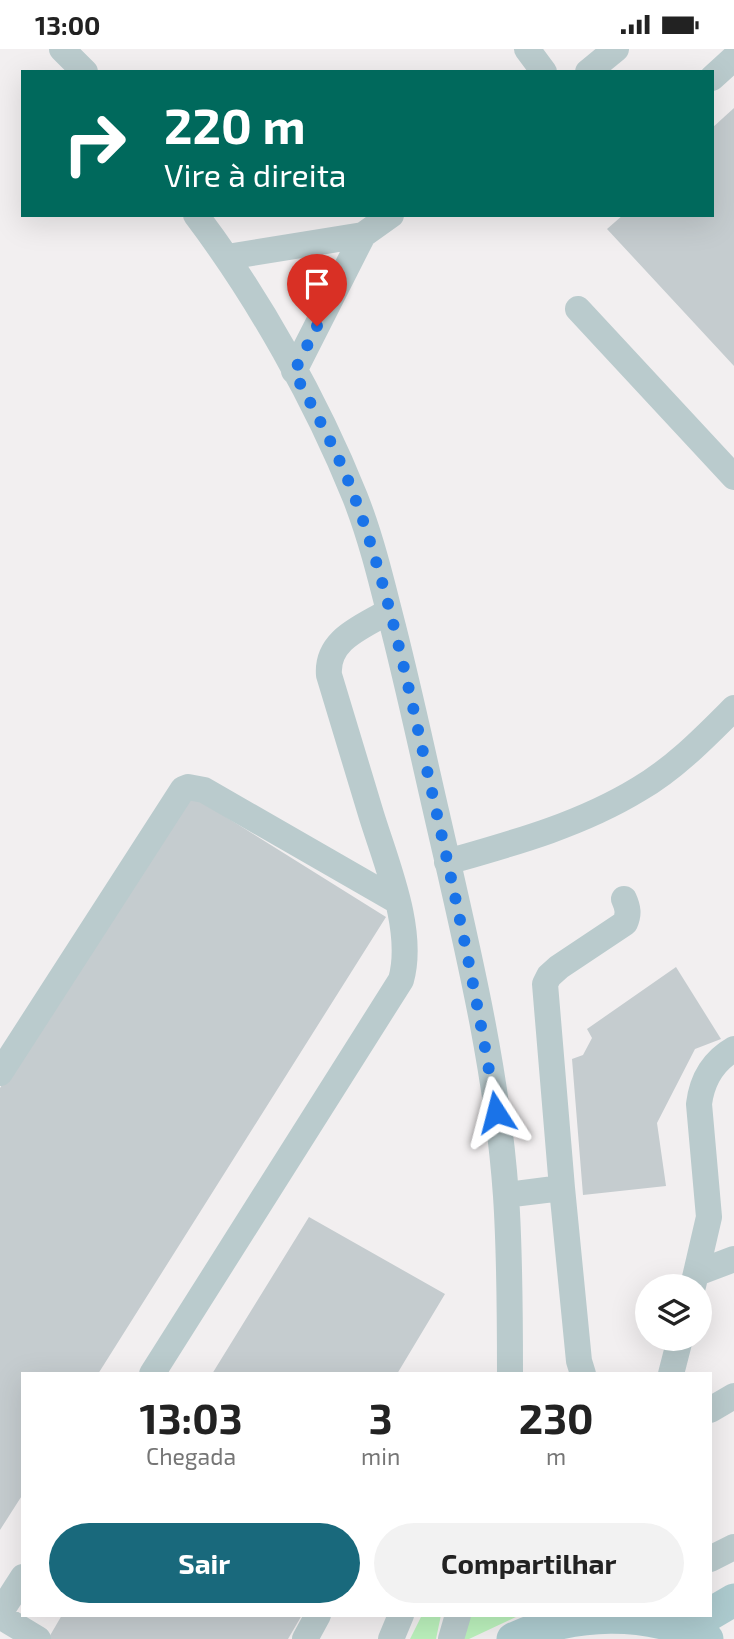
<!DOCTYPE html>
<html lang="pt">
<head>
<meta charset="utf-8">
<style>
  :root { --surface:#fff; --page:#f2f2f2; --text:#222; --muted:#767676; --accent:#19697c }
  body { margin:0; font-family:"Exo 2",sans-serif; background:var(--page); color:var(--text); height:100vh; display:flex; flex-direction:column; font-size:26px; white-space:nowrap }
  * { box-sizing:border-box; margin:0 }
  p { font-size:23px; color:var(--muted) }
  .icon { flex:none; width:38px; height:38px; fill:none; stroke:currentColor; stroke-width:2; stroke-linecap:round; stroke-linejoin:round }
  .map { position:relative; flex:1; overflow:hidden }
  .details { position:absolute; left:21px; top:1323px; width:691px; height:245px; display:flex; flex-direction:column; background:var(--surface); border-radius:0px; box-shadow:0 7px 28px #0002 }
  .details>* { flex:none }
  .top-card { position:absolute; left:21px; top:21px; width:693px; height:147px; border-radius:0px; box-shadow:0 7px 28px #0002; background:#00695c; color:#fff; overflow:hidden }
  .buttons { position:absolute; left:635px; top:1225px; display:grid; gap:14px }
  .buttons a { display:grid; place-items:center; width:77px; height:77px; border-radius:50%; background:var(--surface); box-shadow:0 7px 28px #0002; font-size:35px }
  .pin { position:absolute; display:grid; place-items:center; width:60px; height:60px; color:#fff; margin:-72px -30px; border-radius:50% 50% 50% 0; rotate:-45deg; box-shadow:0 0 7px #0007 }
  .pin .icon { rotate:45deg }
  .me { position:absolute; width:77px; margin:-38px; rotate:351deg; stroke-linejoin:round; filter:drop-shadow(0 0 5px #0008) }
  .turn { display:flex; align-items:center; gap:24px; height:147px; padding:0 28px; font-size:32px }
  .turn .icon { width:91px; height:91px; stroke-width:2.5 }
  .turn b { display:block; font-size:49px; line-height:60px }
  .eta { display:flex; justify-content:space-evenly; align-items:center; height:119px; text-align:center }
  .eta b { font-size:42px; font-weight:700; line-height:49px }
  .action { display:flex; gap:14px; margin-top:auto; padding:14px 28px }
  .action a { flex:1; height:80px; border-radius:42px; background:var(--accent); color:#fff; font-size:28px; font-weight:700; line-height:80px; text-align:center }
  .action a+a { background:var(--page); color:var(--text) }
  .status { display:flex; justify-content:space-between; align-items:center; height:49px; padding:0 35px; background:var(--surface); direction:ltr }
  .status svg { height:19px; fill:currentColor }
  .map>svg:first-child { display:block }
</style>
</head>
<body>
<div class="status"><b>13:00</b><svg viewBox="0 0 49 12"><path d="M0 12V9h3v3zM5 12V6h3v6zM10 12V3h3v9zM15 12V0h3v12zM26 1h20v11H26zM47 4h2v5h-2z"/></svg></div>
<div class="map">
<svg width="734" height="1590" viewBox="0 0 734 1590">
  <rect width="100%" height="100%" fill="#f2eff0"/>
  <!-- green -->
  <path fill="#bbf1bc" d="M422,1566H441L436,1590H410Z
    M468,1566H526L518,1567L469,1590H459Z"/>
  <!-- building -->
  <path fill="#c5cccf" d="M734,59V317L607,180L623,166H712V79Z
    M186,743L386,868L98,1325H23V1445L0,1481V1039Z
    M676,918L721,990L695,1000L657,1074L666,1137L583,1146L572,1010L583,1006L592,989L587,980Z
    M309,1168L445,1245L397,1325H212Z
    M62,1566H302L288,1590H48Z"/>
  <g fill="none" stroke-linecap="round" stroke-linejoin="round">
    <!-- minor -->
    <path stroke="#bacbcd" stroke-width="26" d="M62,0L85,23
      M527,0L544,23
      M588,23L616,0
      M712,29L734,9
      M196,166C258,248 317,353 355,448C370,486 380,526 390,566C407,631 421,697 436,762C465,889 497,1017 506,1147C510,1206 510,1266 510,1325
      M227,208L363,186L391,166
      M578,260L734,428
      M294,322L363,186
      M447,813C514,794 580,776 639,740C675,719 705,688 734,659
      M0,1024L183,740L188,738L204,741L397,852
      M562,1139L579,1312L583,1325
      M506,1146L562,1139L545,935L549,927L559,918L625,874C629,865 628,859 624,850
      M697,1224L734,1210
      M693,1237L709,1168L699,1055C702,1031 713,1012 734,1000
      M152,1325L401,931C415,881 386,814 371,765C357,718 343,672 329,626C326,590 363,578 389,562
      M671,1325L680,1290
      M710,1361L734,1347
      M710,1510L734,1498
      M0,1564L23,1528
      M0,1567L38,1590
      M305,1590L318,1566
      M391,1590L401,1566
      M451,1590L458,1566"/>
    <!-- major -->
    <path stroke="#adcbcf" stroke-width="33" d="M710,1565L734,1551
      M513,1590C574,1562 647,1560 707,1590"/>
  </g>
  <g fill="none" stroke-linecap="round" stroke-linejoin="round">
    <!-- route -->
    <path stroke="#1a73e8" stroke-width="12" stroke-dasharray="0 21.6" d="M317,277L294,323C316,365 340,407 356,452C389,542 408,637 429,730C454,840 478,951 496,1063"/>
  </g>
</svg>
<div class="buttons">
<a><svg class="icon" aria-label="layers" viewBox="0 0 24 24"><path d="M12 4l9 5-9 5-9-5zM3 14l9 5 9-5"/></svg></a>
</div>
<div class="pin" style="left:317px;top:277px;background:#d93025"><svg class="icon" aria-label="arrive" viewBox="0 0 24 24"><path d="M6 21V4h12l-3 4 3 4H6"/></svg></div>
<svg class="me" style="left:496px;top:1063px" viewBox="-20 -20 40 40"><path d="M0-17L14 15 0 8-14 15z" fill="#1a73e8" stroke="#fff" stroke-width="4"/></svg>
<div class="top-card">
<div class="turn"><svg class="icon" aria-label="right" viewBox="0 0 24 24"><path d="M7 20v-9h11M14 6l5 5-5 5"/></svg><div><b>220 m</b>Vire à direita</div></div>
</div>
<section class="details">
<div class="eta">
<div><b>13:03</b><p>Chegada</p></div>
<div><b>3</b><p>min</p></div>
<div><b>230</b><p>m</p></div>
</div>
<div class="action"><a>Sair</a><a>Compartilhar</a></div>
</section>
</div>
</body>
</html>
